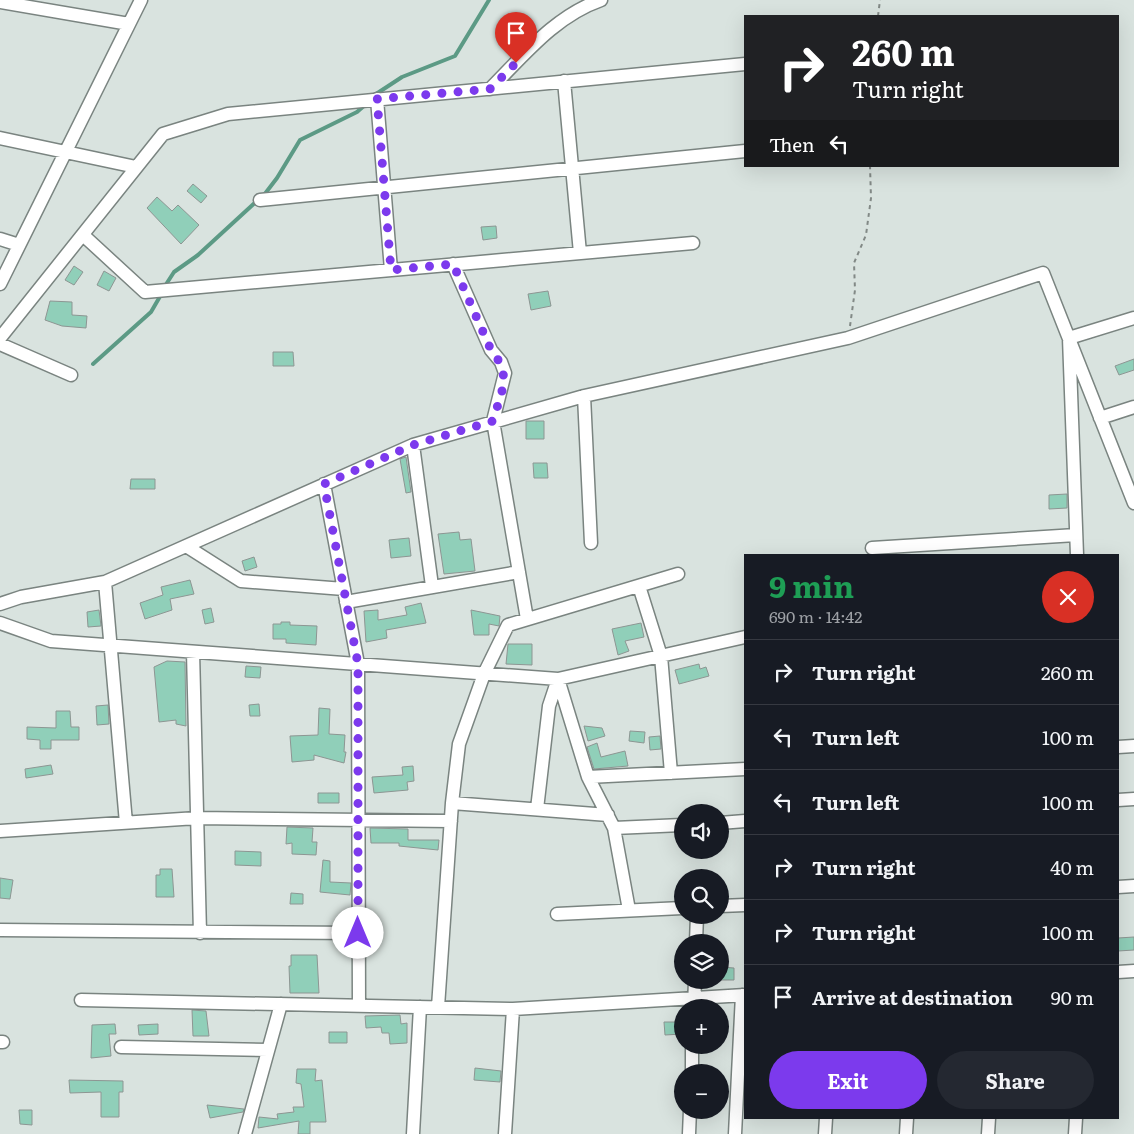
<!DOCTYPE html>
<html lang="en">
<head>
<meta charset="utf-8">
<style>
  :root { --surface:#171b24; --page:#242831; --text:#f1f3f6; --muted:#9ea1a6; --line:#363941; --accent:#7c3aed }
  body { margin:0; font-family:Literata,serif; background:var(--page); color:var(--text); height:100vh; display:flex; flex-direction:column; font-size:19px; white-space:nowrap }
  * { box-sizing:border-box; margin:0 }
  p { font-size:16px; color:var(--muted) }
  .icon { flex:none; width:28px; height:28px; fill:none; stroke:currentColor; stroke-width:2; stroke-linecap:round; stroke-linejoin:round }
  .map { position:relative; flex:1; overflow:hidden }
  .drawer { position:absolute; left:744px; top:554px; width:375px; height:565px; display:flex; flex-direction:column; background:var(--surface); border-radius:0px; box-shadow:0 5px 20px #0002 }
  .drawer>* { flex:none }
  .hud { position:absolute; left:744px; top:15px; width:375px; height:152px; border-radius:0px; box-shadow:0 5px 20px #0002; background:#202124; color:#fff; overflow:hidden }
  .buttons { position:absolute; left:674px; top:804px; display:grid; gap:10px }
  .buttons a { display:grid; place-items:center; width:55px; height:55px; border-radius:50%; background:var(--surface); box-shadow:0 5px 20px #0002; font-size:25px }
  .pin { position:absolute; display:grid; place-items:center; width:42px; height:42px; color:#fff; margin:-51px -21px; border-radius:50% 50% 50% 0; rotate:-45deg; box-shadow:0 0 5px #0007 }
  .pin .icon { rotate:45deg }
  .me { position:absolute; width:55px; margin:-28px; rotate:0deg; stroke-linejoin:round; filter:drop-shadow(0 0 4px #0008) }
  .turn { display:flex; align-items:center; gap:18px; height:105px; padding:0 25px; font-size:22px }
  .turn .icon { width:65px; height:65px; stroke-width:2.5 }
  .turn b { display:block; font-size:35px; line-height:42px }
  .then { display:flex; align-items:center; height:48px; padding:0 25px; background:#0003; gap:10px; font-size:19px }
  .round { display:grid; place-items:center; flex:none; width:52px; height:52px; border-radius:26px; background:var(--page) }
  .headline { display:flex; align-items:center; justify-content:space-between; height:85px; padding:0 25px }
  h1 { font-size:30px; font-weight:700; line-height:38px; color:#1e9e55 }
  .action { display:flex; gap:10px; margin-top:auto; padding:10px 25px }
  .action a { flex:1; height:58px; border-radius:30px; background:var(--accent); color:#fff; font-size:20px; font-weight:700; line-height:58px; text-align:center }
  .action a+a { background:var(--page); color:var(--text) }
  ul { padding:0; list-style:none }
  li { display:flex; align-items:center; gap:15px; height:65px; padding:0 25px; border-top:1px solid var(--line) }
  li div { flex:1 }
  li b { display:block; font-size:19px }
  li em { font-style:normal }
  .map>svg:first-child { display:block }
</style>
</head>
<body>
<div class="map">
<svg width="1134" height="1134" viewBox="0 0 1134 1134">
  <rect width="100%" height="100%" fill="#d9e3df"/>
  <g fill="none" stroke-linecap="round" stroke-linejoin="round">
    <!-- stream -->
    <path stroke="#5c9a85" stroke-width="4" d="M373,96L402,77L455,56L489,0
      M264,195L277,178L300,140L357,112L365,105
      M165,286L174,272L198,255L258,200
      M93,364L151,312L162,293"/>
  </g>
  <!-- building -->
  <path fill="#90cfb9" stroke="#8d9693" d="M193,184L207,196L201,203L187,191Z
    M157,197L172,211L178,205L199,225L181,244L147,208Z
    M496,226L497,238L483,240L481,227Z
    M74,266L83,272L74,285L65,280Z
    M104,271L116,278L109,291L97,285Z
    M548,291L551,306L531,310L528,294Z
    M50,301L72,302V315L87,316L86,328L62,326L45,320Z
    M273,352H293L294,366H273Z
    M1134,359V370L1119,375L1115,366Z
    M526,421H544V439H526Z
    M406,457L411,492L406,493L400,459Z
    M533,463H547L548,478H534Z
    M131,479H155V489H130Z
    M1067,494V508L1049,509V495Z
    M459,532L460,540L471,539L475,571L444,574L438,534Z
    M409,538L411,556L391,558L389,540Z
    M254,557L257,567L245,571L242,561Z
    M190,580L194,594L170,599L172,610L145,619L140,603L163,595L161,587Z
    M421,603L426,623L386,630L387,638L366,642L364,611L378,610V620L407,615L405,607Z
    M211,608L214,622L205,624L202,610Z
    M99,610L101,626L88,627L87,612Z
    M471,610L500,616L499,626L489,624V635H474Z
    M281,622H290V625L317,626L316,645L286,643V639H273V624H281Z
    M641,623L644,637L625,641L629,651L618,655L612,629Z
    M508,644H532V665L506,664Z
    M167,661L185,662L186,726L176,724V720L159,722L154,667Z
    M699,664L700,669L706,667L709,676L679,684L675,670Z
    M246,666L261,667L260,678L245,677Z
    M259,704L260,716H250L249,705Z
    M108,705L109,724L97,725L96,706Z
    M319,708L330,709L329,734L345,735L344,752H346L344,763L314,755V760L292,762L290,736L318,735Z
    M56,711H70L71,727H79V740H51V749H40V740L27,739V727L56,728Z
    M584,726L602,728L605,736L588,741Z
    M630,731L645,732L644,743L629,741Z
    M660,736L661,749L650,750L649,737Z
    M597,743L601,757L625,751L628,766L594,769L587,747Z
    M51,765L53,774L26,778L25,769Z
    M413,766L414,781L407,782L408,790L374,793L372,777L403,775L402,767Z
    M318,793H339V803H318Z
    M287,827L313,828L312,842H317L316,855L292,854V843L286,844Z
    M370,828L408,829V840H439L438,850L399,846V843H371Z
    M235,851L261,852V866L235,865Z
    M323,860L330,861V882L351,883L350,895L320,892Z
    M160,869H172L174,897H156V875H160Z
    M0,878L13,880L10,899L0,898Z
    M291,893L303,894V904H290Z
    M1134,937V950L1118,951V938Z
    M291,955H317L319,993H290L289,966H291Z
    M720,967L734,968V980H720Z
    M192,1010L206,1011L209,1036H193Z
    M400,1015L401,1024L407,1023V1043L390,1044L389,1033H382L381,1027L366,1028L365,1016Z
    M664,1022H682V1034L665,1035Z
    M115,1024L116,1034H109L111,1056L91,1058L92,1025Z
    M158,1024V1034L139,1035L138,1025Z
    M329,1032H347V1043H329Z
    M475,1068L501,1071L500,1082L474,1080Z
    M297,1069H316L315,1081L322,1080L326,1122H310V1134H298L299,1121L258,1128L259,1117L278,1119L277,1114L294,1112L293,1107H304L301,1084L296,1083Z
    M69,1080L123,1081V1092H119V1117H101V1092L70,1093Z
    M207,1105L244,1109L243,1112L210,1118Z
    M19,1110H32V1125L20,1124Z"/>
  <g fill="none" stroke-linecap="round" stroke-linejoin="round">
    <!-- minor casing -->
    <g stroke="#7a8480" stroke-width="15">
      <path id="minor" d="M0,2L129,24
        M564,81L580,253
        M490,89C524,55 555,16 601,0
        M377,99L391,270
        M0,138L136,167
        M260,200L745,151
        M83,235L145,292L693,243
        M0,239L19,245
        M453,264L491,350L501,362L505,373L493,421L527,619
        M0,284L141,0
        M0,338L163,134L228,114L745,64
        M0,344L71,375
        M584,396L591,543
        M1100,418L1134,407
        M413,445L432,586
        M324,484L358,664L359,1006
        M186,546L241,581L344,589
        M872,548L1076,535
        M1077,555L1069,338L1134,318
        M105,582L126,823
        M639,586L661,656L671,773
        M346,602L519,572
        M0,604L21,597L105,582L413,445L584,396L848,338L1043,273L1134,503
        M0,623L51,641L558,679L745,637
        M193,652L200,933
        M558,679L588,777L614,828L629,910
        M1118,747L1134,746
        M588,777L745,769
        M1118,800L1134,799
        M452,803L608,815
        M537,809L549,706L558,679
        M720,823L745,821
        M614,828L682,825
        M0,831L197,818L451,821
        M1118,887L1134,886
        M720,906L745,905
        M557,914L682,908
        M0,930L358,933
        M696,942L697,915
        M1118,972L1134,971
        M81,1000L513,1009L745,995
        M438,1007L452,803L459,744L484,674L508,625L678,574
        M694,1008L695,980
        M0,1042H3
        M121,1047L268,1050
        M692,1072V1045
        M245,1134L281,1004
        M413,1134L420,1007
        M505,1134L513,1009
        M689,1134L690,1110
        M735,1134L742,995
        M825,1134L826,1118
        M906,1134L907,1118
        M988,1134L989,1118
        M1075,1134L1076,1118"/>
    </g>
    <!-- path -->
    <path stroke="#828986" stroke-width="2" stroke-dasharray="4 4" stroke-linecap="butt" d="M878,16L880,0
      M850,326L855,290L854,263L866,235L871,198L870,166"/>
    <!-- minor -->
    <use href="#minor" stroke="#fff" stroke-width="12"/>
  </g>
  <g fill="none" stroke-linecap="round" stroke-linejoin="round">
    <!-- route -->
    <path stroke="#7c3aed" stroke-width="9" stroke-dasharray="0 16.2" d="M358,933V664L324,484L413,445L493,421C501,391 513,376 491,350L453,264L391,270L377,99L490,89L516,63"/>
  </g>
</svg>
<div class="buttons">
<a><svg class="icon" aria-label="sound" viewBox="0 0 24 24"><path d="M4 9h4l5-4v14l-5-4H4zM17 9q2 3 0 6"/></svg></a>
<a><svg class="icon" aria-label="search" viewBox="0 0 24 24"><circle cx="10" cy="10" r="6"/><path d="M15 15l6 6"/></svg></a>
<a><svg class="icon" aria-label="layers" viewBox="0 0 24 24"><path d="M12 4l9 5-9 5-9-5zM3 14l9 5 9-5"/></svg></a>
<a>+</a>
<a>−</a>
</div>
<div class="pin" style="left:516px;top:63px;background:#d93025"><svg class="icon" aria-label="arrive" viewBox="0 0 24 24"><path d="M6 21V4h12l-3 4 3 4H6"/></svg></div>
<svg class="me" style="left:358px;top:933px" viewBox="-20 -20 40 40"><circle r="19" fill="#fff"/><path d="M0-13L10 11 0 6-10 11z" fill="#7c3aed"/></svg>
<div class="hud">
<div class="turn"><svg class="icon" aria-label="right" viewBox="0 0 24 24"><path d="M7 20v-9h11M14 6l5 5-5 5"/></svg><div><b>260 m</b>Turn right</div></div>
<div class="then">Then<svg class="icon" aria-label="left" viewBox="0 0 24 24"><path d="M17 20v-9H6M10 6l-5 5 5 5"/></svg></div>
</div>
<section class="drawer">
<div class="headline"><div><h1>9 min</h1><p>690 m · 14:42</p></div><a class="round" style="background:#d93025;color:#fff"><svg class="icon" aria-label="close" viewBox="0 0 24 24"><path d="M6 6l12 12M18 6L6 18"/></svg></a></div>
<ul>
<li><svg class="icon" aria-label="right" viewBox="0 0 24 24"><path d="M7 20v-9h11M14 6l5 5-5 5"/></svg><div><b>Turn right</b></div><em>260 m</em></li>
<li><svg class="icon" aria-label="left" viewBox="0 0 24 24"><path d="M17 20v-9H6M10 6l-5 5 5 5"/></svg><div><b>Turn left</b></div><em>100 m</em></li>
<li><svg class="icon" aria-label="left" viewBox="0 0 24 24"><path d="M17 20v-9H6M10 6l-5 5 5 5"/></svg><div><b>Turn left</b></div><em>100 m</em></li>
<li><svg class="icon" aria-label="right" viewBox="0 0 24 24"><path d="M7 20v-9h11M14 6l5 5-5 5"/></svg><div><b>Turn right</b></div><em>40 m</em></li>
<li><svg class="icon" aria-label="right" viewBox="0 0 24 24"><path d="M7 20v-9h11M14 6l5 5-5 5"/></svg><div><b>Turn right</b></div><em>100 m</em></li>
<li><svg class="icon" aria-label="arrive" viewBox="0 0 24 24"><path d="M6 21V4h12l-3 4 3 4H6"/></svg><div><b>Arrive at destination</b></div><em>90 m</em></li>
</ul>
<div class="action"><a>Exit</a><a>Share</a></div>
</section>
</div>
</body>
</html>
